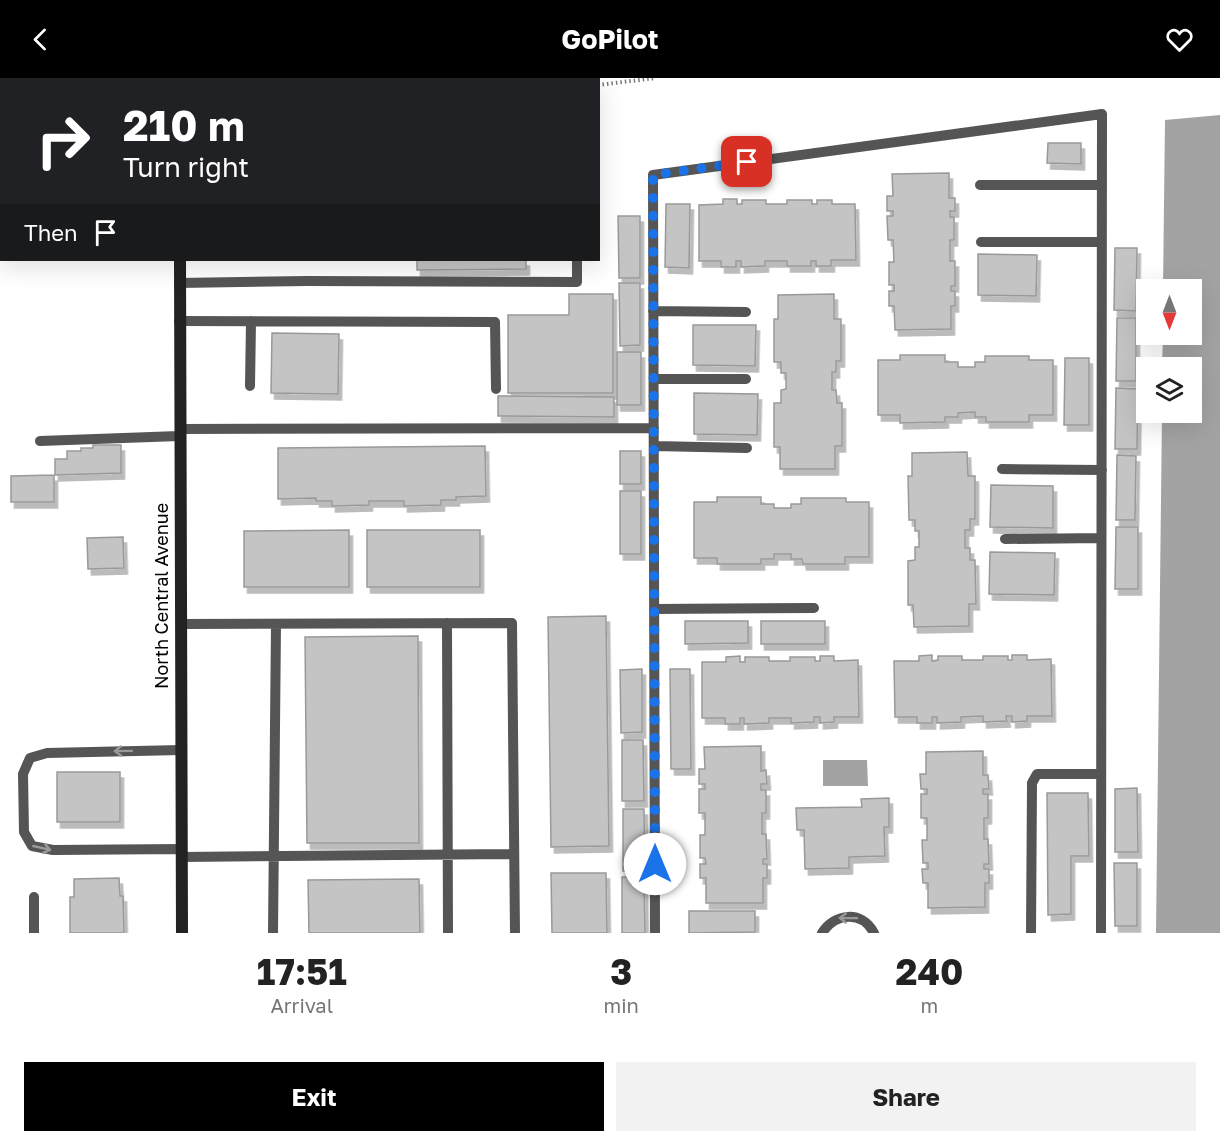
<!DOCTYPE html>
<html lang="en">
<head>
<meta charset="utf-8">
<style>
  :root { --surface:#fff; --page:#f2f2f2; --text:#222; --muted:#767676; --accent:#000 }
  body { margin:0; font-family:"Golos Text",sans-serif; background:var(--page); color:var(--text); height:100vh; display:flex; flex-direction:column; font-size:22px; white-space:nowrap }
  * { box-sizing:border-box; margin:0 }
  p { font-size:20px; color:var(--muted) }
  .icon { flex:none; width:33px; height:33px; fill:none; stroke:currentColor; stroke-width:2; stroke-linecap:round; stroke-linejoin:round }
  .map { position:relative; height:855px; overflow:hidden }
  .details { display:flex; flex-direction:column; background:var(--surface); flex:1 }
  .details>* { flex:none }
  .banner { position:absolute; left:0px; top:0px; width:600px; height:183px; box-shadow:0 6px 24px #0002; background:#202124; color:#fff; overflow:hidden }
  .needle { width:39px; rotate:180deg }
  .controls { position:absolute; left:1136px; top:201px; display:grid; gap:12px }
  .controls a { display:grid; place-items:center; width:66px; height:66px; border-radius:0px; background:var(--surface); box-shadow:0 6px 24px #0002; font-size:30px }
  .pin { position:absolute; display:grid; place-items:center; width:51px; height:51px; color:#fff; margin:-26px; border-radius:12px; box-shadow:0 3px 9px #0006 }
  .me { position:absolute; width:66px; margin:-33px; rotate:0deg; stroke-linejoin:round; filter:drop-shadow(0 0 4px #0008) }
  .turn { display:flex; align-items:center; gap:21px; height:126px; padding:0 24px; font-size:27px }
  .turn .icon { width:78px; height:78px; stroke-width:2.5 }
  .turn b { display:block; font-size:42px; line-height:51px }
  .then { display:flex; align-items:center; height:57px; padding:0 24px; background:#0003; gap:12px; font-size:22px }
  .eta { display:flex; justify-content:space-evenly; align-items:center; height:102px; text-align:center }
  .eta b { font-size:36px; font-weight:700; line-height:42px }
  .action { display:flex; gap:12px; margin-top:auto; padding:12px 24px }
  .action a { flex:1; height:69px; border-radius:0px; background:var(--accent); color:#fff; font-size:24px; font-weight:700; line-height:69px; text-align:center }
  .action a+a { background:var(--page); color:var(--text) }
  header { display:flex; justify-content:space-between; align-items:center; height:78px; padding:0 24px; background:var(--accent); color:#fff; font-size:27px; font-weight:700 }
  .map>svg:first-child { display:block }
</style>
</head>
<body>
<header><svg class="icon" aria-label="back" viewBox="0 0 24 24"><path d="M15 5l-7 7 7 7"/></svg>GoPilot<svg class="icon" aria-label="heart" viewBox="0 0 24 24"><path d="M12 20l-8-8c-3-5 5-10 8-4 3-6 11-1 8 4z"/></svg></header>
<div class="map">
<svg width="1220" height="855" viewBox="0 0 1220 855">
  <defs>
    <filter id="shadow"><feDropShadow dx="3.5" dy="6" stdDeviation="0" flood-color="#0004"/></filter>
  </defs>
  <rect width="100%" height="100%" fill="#fff"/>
  <!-- water -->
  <path fill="#a3a3a3" d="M1220,37V855H1156L1162,335L1191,334V290L1162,289L1163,257L1191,256V212L1163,211L1165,42Z
    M823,682H867L868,708H823Z"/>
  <!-- building -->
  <path fill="#c4c4c4" stroke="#999" stroke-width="1.5" filter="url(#shadow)" d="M303,0H387L388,2H303Z
    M1048,65H1081V86L1047,85Z
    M949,95V120H955V133H950V139H954V162H950V183H955V208H951V213H955V228H951V251L895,252L894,228H889V213H894V207H889V184H894L893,162H888L887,138H893V133H887V118H893L892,96Z
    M723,121H737V126H742V122H766V126H787V122H812V126H817V122H832V126H855L856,182H831V188H816V183H811V188H787V183H765V188L741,189V183H736V189H721V183H699V127L723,126Z
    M666,126H690L689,190L665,189Z
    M618,138H640V200H619Z
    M1115,170H1137L1136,233L1114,232Z
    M978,176L1037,177L1036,218L978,217Z
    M417,182H526V191L417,192Z
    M619,205H640V267L620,268Z
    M569,216H613V315H508V237H569Z
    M834,216V241H841V283H836V294H832V312H836L837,325H842V368H835V391H780V369H774V325H781V312L786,311V295H781V284H774V241H778V217Z
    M1117,240H1136V303H1116Z
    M693,247H756L755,288L693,287Z
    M272,255L339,256L338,316L271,315Z
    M617,274H641V327H617Z
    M900,277H945V284H958V289H975V284H985V278H1029V282H1053V337H1029V344H986V339H975V334L958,335V339H945V344L900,345V337H878V282H900Z
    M1065,280H1089V347H1064Z
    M1116,310L1138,311L1137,371H1115Z
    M694,315L758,316L757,357L694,356Z
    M498,318L614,319V339L498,338Z
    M93,367H121V395L55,397V381H67V373H81V370H93Z
    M485,368L486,418L456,419V422H441V427L404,428V423H369V427L332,428V423H316V420L278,421V370Z
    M620,373H641V406H620Z
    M967,374L968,398H975V441H970V452H965V470H970V482H975L976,526H969V548L914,549L913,527H908V483L915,482V469H919V453H915V442H909L908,398H912V375Z
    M1117,377L1136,378L1135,442H1116Z
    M54,397V424H11V398Z
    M991,407L1053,408V450L990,449Z
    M620,413H641V476H620Z
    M717,419H761V426H774V430H791V426H801V420H846V424H869V479H845V486H803L802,481H791V476H774V481H761V486H717V480H694V424H717Z
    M1116,449H1138V511H1115Z
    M349,452V509H244V453Z
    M367,452H480V509H367Z
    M123,459L124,490L88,491L87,460Z
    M990,474L1055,475L1054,517L989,516Z
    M606,538L609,768L551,769L548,539Z
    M685,543H748V565L685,566Z
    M761,543H825V566H761Z
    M418,558L419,765H307L305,559Z
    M932,577V583L938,582V578H962V582H983V578H1008V582H1012V577H1027V582L1051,581L1052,638H1027V643L1012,644V638H1006L1007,643L983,644V638L961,639V644L937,645V639H932V645H917V639H895L894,583H919V578Z
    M740,578V584H745V579H769V583H790V579H815V583H820V578H834V583L858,582L859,639H834V644L820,645V639H814V644L791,645V640H769V645L744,646V640H740V646H725V640H702V584H726V579Z
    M642,591V654L621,655L620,592Z
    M670,591H690L691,691H671Z
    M622,662H643L644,723H622Z
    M761,668V693L766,692L767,706H761V712H766V735H762V756H766L767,781H763V786H767V800H763V825H706V800H700V786H706L705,780H700V757H705V735H699V711H705V706H699V691H705L704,669Z
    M983,673V697H988L989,711H983V716H988V740H984V761H988L989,786H984V791H989V805H985V829L928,830V805H923L922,791H928V785H923L922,762H927V740H921V716H927V711H921L920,696H926V674Z
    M57,694H120V744H57Z
    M1137,710L1138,774H1115V711Z
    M1047,715H1088L1089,778H1071V836L1048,837Z
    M889,720V749H884L885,778L849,779V790L805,791L804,752H797L796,730L862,729L861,721Z
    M623,731H644L645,793H623Z
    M1114,785H1137V848H1115Z
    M551,795H606L607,855H552Z
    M622,799H644L645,855H622Z
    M119,800L120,818H123L124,855H70V819H74V801Z
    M419,801L420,855H309L308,802Z
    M689,833H755V854L689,855Z"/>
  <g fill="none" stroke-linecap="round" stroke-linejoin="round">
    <!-- path -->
    <path stroke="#777" stroke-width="4" stroke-dasharray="1.5 3" stroke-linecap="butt" d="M598,7L656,0
      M0,87H2"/>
    <!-- service -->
    <path stroke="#555" stroke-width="10" d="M270,2V0
      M980,107H1102
      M981,164H1102
      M179,205L307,203L577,204V182
      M653,233L746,234
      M179,243L495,244L496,311
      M654,301H746
      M250,308L251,243
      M180,351L654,350
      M40,363L179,358
      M654,368L747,370
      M1002,391L1102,392
      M1005,461L1101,460
      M654,531L814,530
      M447,545L448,855
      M181,546L512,545L515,855
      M181,672L47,675L30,680L23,696L24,754L32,768L53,772L182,771
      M182,779L514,776
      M34,819V855
      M273,855L276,546
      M655,855L653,97L1102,36L1101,855
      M822,855C835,835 862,832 874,855
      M1031,855L1032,705L1037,696H1101"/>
    <!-- minor -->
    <path stroke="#555" stroke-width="12" d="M0,157H2"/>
    <!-- secondary -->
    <path stroke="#222" stroke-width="12" d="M157,2V0
      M203,2V0
      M180,182L182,855"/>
  </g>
  <!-- one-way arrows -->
  <defs><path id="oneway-shaft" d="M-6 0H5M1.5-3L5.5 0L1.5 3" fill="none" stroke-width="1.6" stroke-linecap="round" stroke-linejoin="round" transform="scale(1.5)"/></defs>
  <g stroke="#999">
    <use href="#oneway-shaft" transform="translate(123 673) rotate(179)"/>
    <use href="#oneway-shaft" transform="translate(42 770) rotate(13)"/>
    <use href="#oneway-shaft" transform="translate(848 840) rotate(-179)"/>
  </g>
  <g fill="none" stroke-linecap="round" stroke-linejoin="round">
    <!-- route -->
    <path stroke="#1a73e8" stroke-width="10" stroke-dasharray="0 18" d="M655,786L653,97L747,84"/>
  </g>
  <g text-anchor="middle" stroke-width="4.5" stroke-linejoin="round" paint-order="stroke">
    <!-- street labels -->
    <g font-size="18" fill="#000" stroke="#fff">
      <text transform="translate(162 518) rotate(-90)" y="6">North Central Avenue</text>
    </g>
  </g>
</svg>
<div class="controls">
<a><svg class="needle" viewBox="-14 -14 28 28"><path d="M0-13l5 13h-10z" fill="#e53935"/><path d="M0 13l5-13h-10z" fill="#767676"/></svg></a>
<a><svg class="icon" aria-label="layers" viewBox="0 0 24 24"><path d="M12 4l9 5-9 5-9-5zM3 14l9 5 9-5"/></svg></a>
</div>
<div class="pin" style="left:747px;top:84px;background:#d93025"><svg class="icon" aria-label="arrive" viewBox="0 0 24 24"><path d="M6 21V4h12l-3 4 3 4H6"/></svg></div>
<svg class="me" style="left:655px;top:786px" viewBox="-20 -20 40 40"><circle r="19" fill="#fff"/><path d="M0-13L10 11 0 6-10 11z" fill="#1a73e8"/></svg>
<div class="banner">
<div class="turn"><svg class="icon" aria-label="right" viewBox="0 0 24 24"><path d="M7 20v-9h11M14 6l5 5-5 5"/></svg><div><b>210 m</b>Turn right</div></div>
<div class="then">Then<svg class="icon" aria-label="arrive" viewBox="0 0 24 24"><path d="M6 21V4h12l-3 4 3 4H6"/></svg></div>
</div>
</div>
<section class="details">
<div class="eta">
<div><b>17:51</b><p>Arrival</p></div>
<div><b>3</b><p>min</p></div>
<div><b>240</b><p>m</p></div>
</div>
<div class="action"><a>Exit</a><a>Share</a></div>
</section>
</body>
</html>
